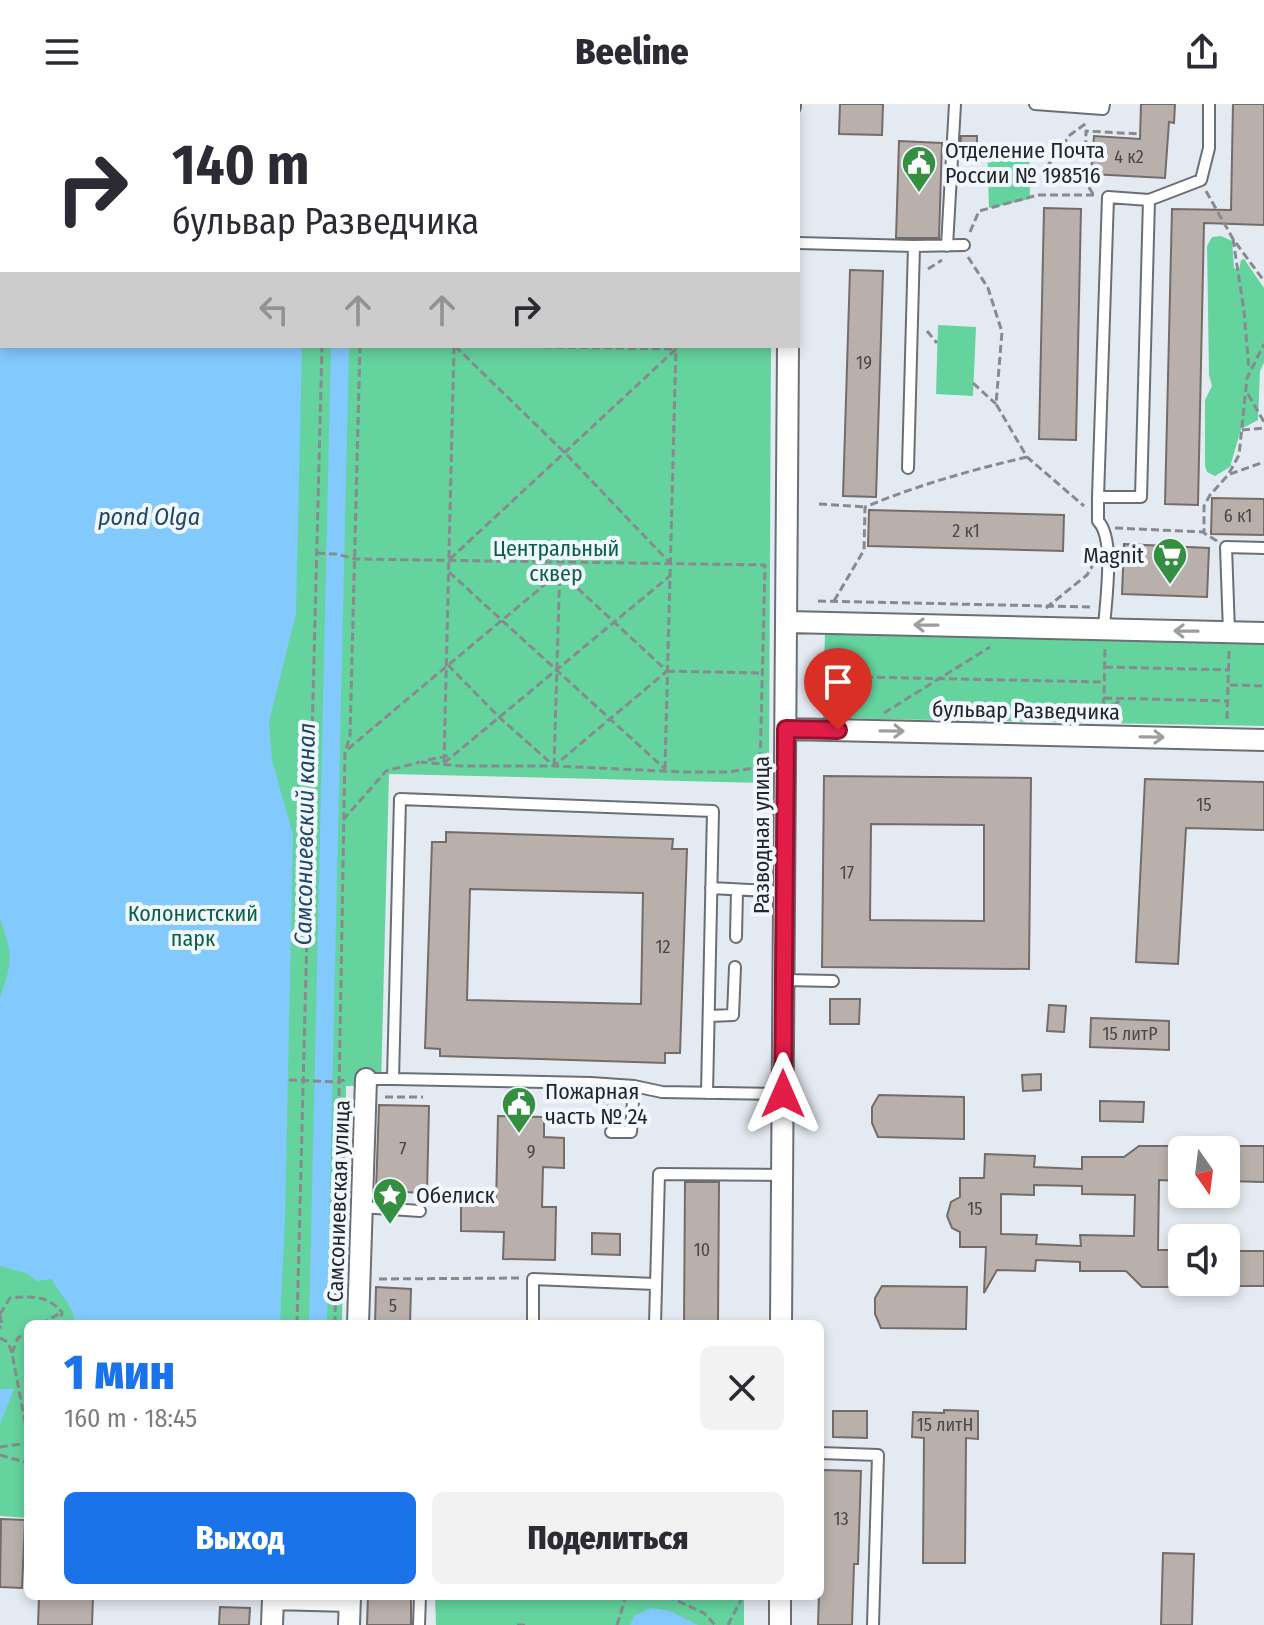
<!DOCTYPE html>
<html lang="ru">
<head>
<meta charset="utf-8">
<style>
  :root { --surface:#fff; --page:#f2f2f3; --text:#2b2b33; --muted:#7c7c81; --accent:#1a73e8 }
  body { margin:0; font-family:"Fira Sans Condensed",sans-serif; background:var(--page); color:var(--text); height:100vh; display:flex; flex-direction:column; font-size:30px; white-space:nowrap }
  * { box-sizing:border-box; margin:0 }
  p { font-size:26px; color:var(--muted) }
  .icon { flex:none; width:44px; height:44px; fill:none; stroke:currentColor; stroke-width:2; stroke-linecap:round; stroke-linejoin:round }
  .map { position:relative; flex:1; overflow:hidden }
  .sheet { position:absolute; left:24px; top:1216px; width:800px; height:280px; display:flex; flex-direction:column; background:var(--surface); border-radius:12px; box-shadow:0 4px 12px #0003 }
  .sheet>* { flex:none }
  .top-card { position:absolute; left:0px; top:0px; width:800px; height:244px; box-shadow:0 4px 12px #0003; background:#fff; color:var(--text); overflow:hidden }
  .needle { width:52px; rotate:166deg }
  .controls { position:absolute; left:1168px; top:1032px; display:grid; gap:16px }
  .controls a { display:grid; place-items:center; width:72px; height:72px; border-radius:12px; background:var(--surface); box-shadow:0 4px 12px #0003; font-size:40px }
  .pin { position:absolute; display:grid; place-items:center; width:68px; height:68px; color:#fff; margin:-82px -34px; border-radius:50% 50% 50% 0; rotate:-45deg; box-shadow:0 0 8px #0007 }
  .pin .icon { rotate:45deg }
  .me { position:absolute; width:88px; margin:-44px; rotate:0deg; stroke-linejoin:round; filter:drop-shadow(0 0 6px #0008) }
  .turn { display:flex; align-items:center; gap:28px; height:168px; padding:0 40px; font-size:36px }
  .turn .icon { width:104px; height:104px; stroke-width:2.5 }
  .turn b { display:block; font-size:56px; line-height:68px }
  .lanes { display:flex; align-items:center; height:76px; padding:0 40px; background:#0003; justify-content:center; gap:40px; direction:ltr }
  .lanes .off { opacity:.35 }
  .round { display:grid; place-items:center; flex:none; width:84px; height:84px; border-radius:12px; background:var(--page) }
  .head { display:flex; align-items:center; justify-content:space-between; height:136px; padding:0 40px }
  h1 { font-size:48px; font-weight:800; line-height:60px; color:var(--accent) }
  .action { display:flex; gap:16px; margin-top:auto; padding:16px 40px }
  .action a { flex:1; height:92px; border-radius:12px; background:var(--accent); color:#fff; font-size:32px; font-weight:800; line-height:92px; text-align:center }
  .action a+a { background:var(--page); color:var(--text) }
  header { display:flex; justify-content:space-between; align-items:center; height:104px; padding:0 40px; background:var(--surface); font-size:36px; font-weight:800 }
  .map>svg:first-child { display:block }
</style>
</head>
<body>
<header><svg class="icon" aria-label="menu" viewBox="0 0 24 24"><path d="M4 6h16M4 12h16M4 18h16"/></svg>Beeline<svg class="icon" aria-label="share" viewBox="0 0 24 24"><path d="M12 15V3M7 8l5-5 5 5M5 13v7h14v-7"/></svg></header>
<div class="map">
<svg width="1264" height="1521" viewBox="0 0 1264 1521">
  <rect width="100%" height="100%" fill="#e4eaf1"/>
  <!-- green -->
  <path fill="#64d39e" d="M0,0H774L2,2V242H771L769,679L389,670L381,981L346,982L342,1220H28V1414L0,1412Z
    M987,39H1029L1030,95L989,104Z
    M1221,132L1232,137L1234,164L1239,166L1241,156L1244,155L1264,184V259L1260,267L1258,316L1241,325L1230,363L1215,372L1207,368L1205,362V296L1212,282L1209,271L1207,142L1212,133Z
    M938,221L976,223L973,292L936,290Z
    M825,527L1264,539V622L823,614Z
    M435,1492H744V1521H436Z"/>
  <!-- water -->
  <path fill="#82c9fe" d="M0,184L2,242H302L296,509L269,618L272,656L293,731L285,1115L280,1220H75C73,1200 60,1192 52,1175L37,1177L26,1169L0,1162V893C13,857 13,850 0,815Z
    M0,1285H14L0,1320Z
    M651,1504L670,1507L698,1521H630L634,1512Z"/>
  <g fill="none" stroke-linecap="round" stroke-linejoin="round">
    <!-- canal -->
    <path stroke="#82c9fe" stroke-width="18" d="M308,2V0
      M346,2V0
      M318,1220L340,242"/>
  </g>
  <!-- building -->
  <path fill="#b9b0ac" stroke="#746c68" stroke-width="2" fill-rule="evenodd" d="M840,0H883L882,31L839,30Z
    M1141,0H1175L1174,19L1169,18L1165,74L1091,70L1094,32L1140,35Z
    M1233,0H1264V121L1204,119L1198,401L1165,400L1172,105L1231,106Z
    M961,32H977V47H960Z
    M899,37L942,39L939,134H896Z
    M1044,104L1081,105L1076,336L1039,335Z
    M850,166L883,167L876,393L843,392Z
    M1212,394L1264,395V431L1211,430Z
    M869,406L1064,411L1063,447L868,442Z
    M1124,440L1209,444L1207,493L1122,490Z
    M824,672L1031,674L1029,865L822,863ZM871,720L984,721V817L870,816Z
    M1145,675L1264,678V726L1186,724L1178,860L1136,858Z
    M446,728L673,735L672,745H687L680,949H665V959L440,952V945L425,944L432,738H446ZM470,785L643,789L641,900L467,896Z
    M830,895H860L859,920H830Z
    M1049,901L1066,902L1064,928L1047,927Z
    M1091,914L1169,917V946L1090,943Z
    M1041,970V986L1023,987L1022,971Z
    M879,991L964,993V1035L878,1033L872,1019V1003Z
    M1100,997L1144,998L1143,1018L1100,1017Z
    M379,1001L429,1002L427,1089L376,1087Z
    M498,1012L544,1013V1033L564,1034V1064L543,1063L542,1103H556L555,1156L503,1155L504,1128L461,1127V1101L496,1102Z
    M1139,1042H1182V1077L1159,1076L1158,1146H1182V1183H1142L1126,1167H1080V1158L1036,1156L1035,1167L997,1166L984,1189L986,1143H960V1128L952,1124L947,1112L951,1098L960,1093V1074H984L985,1050L1035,1052L1034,1063L1082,1065V1053H1124ZM1034,1081L1082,1082V1090L1135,1091L1134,1132L1080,1131L1081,1142L1036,1140L1037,1131L1001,1130V1090L1034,1091Z
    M1226,1042H1264V1078L1226,1077Z
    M685,1078H719L718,1220H684Z
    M592,1129L620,1130V1151L592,1150Z
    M1226,1147H1264V1182H1226Z
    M882,1182L967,1183L966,1225L881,1224L875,1210V1194Z
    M376,1183L411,1185L410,1220H375Z
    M944,1306L978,1307V1335L966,1334L965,1459H923L924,1334L912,1333L913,1308L944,1309Z
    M833,1307H867V1334L833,1333Z
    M823,1366L861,1367L858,1460H854L852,1521H818Z
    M1,1415L25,1416L22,1484L0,1483Z
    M1163,1449L1194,1450L1192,1521H1161Z
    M39,1492H93L92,1521H38Z
    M368,1492H411V1521H367Z
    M220,1503L250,1504L249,1521H219Z"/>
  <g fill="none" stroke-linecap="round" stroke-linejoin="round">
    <!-- lane casing -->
    <g stroke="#6a6f76" stroke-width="14">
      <path id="lane" d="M1035,0L1103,5L1104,0
        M1149,96L1201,76L1209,44V0
        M798,139L914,142L964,141
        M947,142L955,0
        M908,364L914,142
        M1098,393H1141L1149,96L1108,93L1098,393V417C1116,435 1105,500 1104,525
        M1229,528L1226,443L1264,444
        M711,784L785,788
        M736,833L737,786
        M784,876L833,877
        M709,912L733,911L735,863
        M366,975H393
        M707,989L713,707L400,695L393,975L591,979L634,982L662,988L783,990
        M611,1028H631L634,982
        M361,1103L420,1107
        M533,1220V1175L655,1180
        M655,1220L659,1070L783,1071
        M820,1349L878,1351L873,1521
        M419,1521L420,1492"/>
    </g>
    <!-- street casing -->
    <g stroke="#6a6f76" stroke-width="24">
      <path id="street" d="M790,2V0
        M787,518L1264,529
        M786,625L1264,636
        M358,1220L366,975
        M781,1220L788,242
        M272,1521L273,1495L350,1497
        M349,1521L350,1492
        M780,1521V1492"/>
    </g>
    <!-- path -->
    <path stroke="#878b90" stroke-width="3" stroke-dasharray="8 4" stroke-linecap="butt" d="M78,0L83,2
      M145,0L148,2
      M226,0L227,2
      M327,2V0
      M366,2V0
      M461,2V0
      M589,2L594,0
      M683,2V0
      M1030,77L1049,60L1070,31L1088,18
      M1206,87L1233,135L1264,177
      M1093,90L1085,77L1086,27L1140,30
      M970,128L979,107L1038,91H1094
      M1233,135L1244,207L1249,266
      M0,149H2
      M968,153L988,184L1002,228L996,300L1027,353L1084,402
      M928,165L942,156
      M927,227L937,239
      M455,242L566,350L671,460
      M484,242L676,245
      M973,279L996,300
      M1248,290L1264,318
      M1242,326L1264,324
      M1230,370L1264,358
      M819,400L865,403
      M1115,424L1204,428
      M1217,437L1204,429V402L1210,391L1228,371L1239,351L1247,274L1264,240
      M317,449L336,450L356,455L765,461L760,663L728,668H685L554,662H461L421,658
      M450,455L676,245
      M449,468L665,665
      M818,497L1093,503
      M834,497L864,446L865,403C918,381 971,366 1027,353
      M1046,504L1087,471L1093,461
      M1105,563L1230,566
      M667,567L762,569
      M817,572L1104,578
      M1230,581L1264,582
      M1104,594L1229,597
      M1102,607L1123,595
      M884,609L990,543
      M1101,613L1104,594L1105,544
      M1227,615L1229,547
      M348,645C418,586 489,527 560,468L667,567L554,662L499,613L448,561
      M428,656L451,651
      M444,658L454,242
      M444,659L671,471
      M554,662L560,459
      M665,665L676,242
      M343,716L386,667L420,658
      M289,976L338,978L347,975
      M599,992L611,1006V1016
      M385,993H423
      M379,1175L519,1174
      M0,1210L10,1194C31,1192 47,1191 62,1208L60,1220
      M0,1211L2,1222L0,1224
      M41,1220L62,1208
      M297,1220L322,242
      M335,1220L345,648L350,632L360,242
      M0,1234L8,1238L12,1249L28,1334
      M12,1249L18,1234L28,1228
      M0,1343L28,1339
      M0,1351L28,1359
      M667,1492L704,1509L715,1521
      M517,1521H528
      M617,1521L626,1492
      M728,1521L743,1492"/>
    <!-- lane -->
    <use href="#lane" stroke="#fff" stroke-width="10"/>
    <!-- street -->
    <use href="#street" stroke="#fff" stroke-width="20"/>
  </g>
  <!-- one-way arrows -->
  <defs><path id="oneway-shaft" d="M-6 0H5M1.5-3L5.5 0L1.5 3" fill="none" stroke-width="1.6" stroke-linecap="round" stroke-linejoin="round" transform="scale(2)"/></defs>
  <g stroke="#9c9d9e">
    <use href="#oneway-shaft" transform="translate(926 521) rotate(-179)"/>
    <use href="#oneway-shaft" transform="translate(1186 527) rotate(-179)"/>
    <use href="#oneway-shaft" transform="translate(892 627) rotate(1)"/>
    <use href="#oneway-shaft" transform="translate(1152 633) rotate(1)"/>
  </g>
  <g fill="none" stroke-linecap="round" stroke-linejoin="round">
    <!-- route casing -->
    <g stroke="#92132f" stroke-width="20">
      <path id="route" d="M783,990L786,625L838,626"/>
    </g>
    <!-- route -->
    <use href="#route" stroke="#e11d48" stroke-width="14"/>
  </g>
  <!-- icons -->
  <defs>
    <g id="civic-pin" transform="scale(1.8)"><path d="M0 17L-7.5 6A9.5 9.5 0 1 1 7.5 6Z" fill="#348f40" stroke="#f1f7fe"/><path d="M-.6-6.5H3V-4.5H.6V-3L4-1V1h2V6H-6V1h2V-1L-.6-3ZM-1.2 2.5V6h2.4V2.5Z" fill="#fff"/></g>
    <g id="supermarket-pin" transform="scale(1.8)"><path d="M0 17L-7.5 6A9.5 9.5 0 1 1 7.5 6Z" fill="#348f40" stroke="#f1f7fe"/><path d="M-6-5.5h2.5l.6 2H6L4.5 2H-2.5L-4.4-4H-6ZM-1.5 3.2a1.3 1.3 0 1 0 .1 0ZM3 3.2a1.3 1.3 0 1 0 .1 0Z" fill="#fff"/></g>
    <g id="sight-pin" transform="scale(1.8)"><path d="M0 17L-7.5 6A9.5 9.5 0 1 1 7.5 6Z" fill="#348f40" stroke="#f1f7fe"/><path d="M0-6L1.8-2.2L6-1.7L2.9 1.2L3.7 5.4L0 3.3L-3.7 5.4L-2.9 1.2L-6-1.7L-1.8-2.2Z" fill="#fff"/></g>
  </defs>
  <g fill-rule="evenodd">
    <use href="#civic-pin" x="919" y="59"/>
    <use href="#supermarket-pin" x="1170" y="451"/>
    <use href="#civic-pin" x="519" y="1000"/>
    <use href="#sight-pin" x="390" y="1091"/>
  </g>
  <g text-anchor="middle" stroke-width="8" stroke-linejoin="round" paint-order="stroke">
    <!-- number labels -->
    <g font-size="18" fill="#484849">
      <text x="1129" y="59">4 к2</text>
      <text x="864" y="265">19</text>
      <text x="1238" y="418">6 к1</text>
      <text x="966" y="433">2 к1</text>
      <text x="1204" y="707">15</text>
      <text x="847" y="775">17</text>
      <text x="663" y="849">12</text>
      <text x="1130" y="936">15 литР</text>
      <text x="403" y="1051">7</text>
      <text x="531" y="1054">9</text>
      <text x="975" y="1111">15</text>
      <text x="702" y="1152">10</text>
      <text x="393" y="1208">5</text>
      <text x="945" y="1327">15 литН</text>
      <text x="841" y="1421">13</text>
    </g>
    <!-- poi labels -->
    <g font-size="22" fill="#232528" stroke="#f1f7fe" text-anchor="start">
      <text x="945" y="54">Отделение Почта<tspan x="945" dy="25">России № 198516</tspan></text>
      <text x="1144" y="459" text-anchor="end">Magnit</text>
      <text x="545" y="995">Пожарная<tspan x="545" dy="25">часть № 24</tspan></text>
      <text x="416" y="1099">Обелиск</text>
    </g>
    <!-- park labels -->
    <g font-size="22" fill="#086240" stroke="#f1f7fe">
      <text x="556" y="452">Центральный<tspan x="556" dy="25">сквер</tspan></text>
      <text x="193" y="817">Колонистский<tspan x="193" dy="25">парк</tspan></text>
    </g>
    <!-- street labels -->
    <g font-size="22" fill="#232528" stroke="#f1f7fe">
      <text transform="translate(1026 606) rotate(1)" y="8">бульвар Разведчика</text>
      <text transform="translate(761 731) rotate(-90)" y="8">Разводная улица</text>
      <text transform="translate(338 1097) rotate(-88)" y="8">Самсониевская улица</text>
    </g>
    <!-- water labels -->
    <g font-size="24" font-style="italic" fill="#204762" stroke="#f1f7fe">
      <text x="149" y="421">pond Olga</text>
      <text transform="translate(305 730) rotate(-89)" y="8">Самсониевский канал</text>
    </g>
  </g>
</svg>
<div class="controls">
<a><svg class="needle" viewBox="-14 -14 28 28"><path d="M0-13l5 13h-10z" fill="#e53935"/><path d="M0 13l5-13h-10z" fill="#7c7c81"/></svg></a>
<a><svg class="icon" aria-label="sound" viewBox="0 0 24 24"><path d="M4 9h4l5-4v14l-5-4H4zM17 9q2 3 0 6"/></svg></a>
</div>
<div class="pin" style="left:838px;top:626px;background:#d93025"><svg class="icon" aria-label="arrive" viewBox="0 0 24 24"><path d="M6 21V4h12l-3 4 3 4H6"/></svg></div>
<svg class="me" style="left:783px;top:990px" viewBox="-20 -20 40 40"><path d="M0-17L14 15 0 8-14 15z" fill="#e11d48" stroke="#fff" stroke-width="4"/></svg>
<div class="top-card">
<div class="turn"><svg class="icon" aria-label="right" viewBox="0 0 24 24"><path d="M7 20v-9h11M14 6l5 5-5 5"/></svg><div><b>140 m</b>бульвар Разведчика</div></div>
<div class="lanes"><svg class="icon off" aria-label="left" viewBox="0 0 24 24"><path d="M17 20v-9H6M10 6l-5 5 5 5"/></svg><svg class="icon off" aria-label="ahead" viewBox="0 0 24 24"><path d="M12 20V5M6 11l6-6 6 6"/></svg><svg class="icon off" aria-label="ahead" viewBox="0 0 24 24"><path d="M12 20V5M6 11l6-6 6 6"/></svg><svg class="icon" aria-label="right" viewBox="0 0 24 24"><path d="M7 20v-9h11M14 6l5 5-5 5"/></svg></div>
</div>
<section class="sheet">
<div class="head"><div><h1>1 мин</h1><p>160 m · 18:45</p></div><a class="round"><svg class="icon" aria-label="close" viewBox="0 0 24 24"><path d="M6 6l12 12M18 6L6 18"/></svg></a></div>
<div class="action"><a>Выход</a><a>Поделиться</a></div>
</section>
</div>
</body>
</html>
